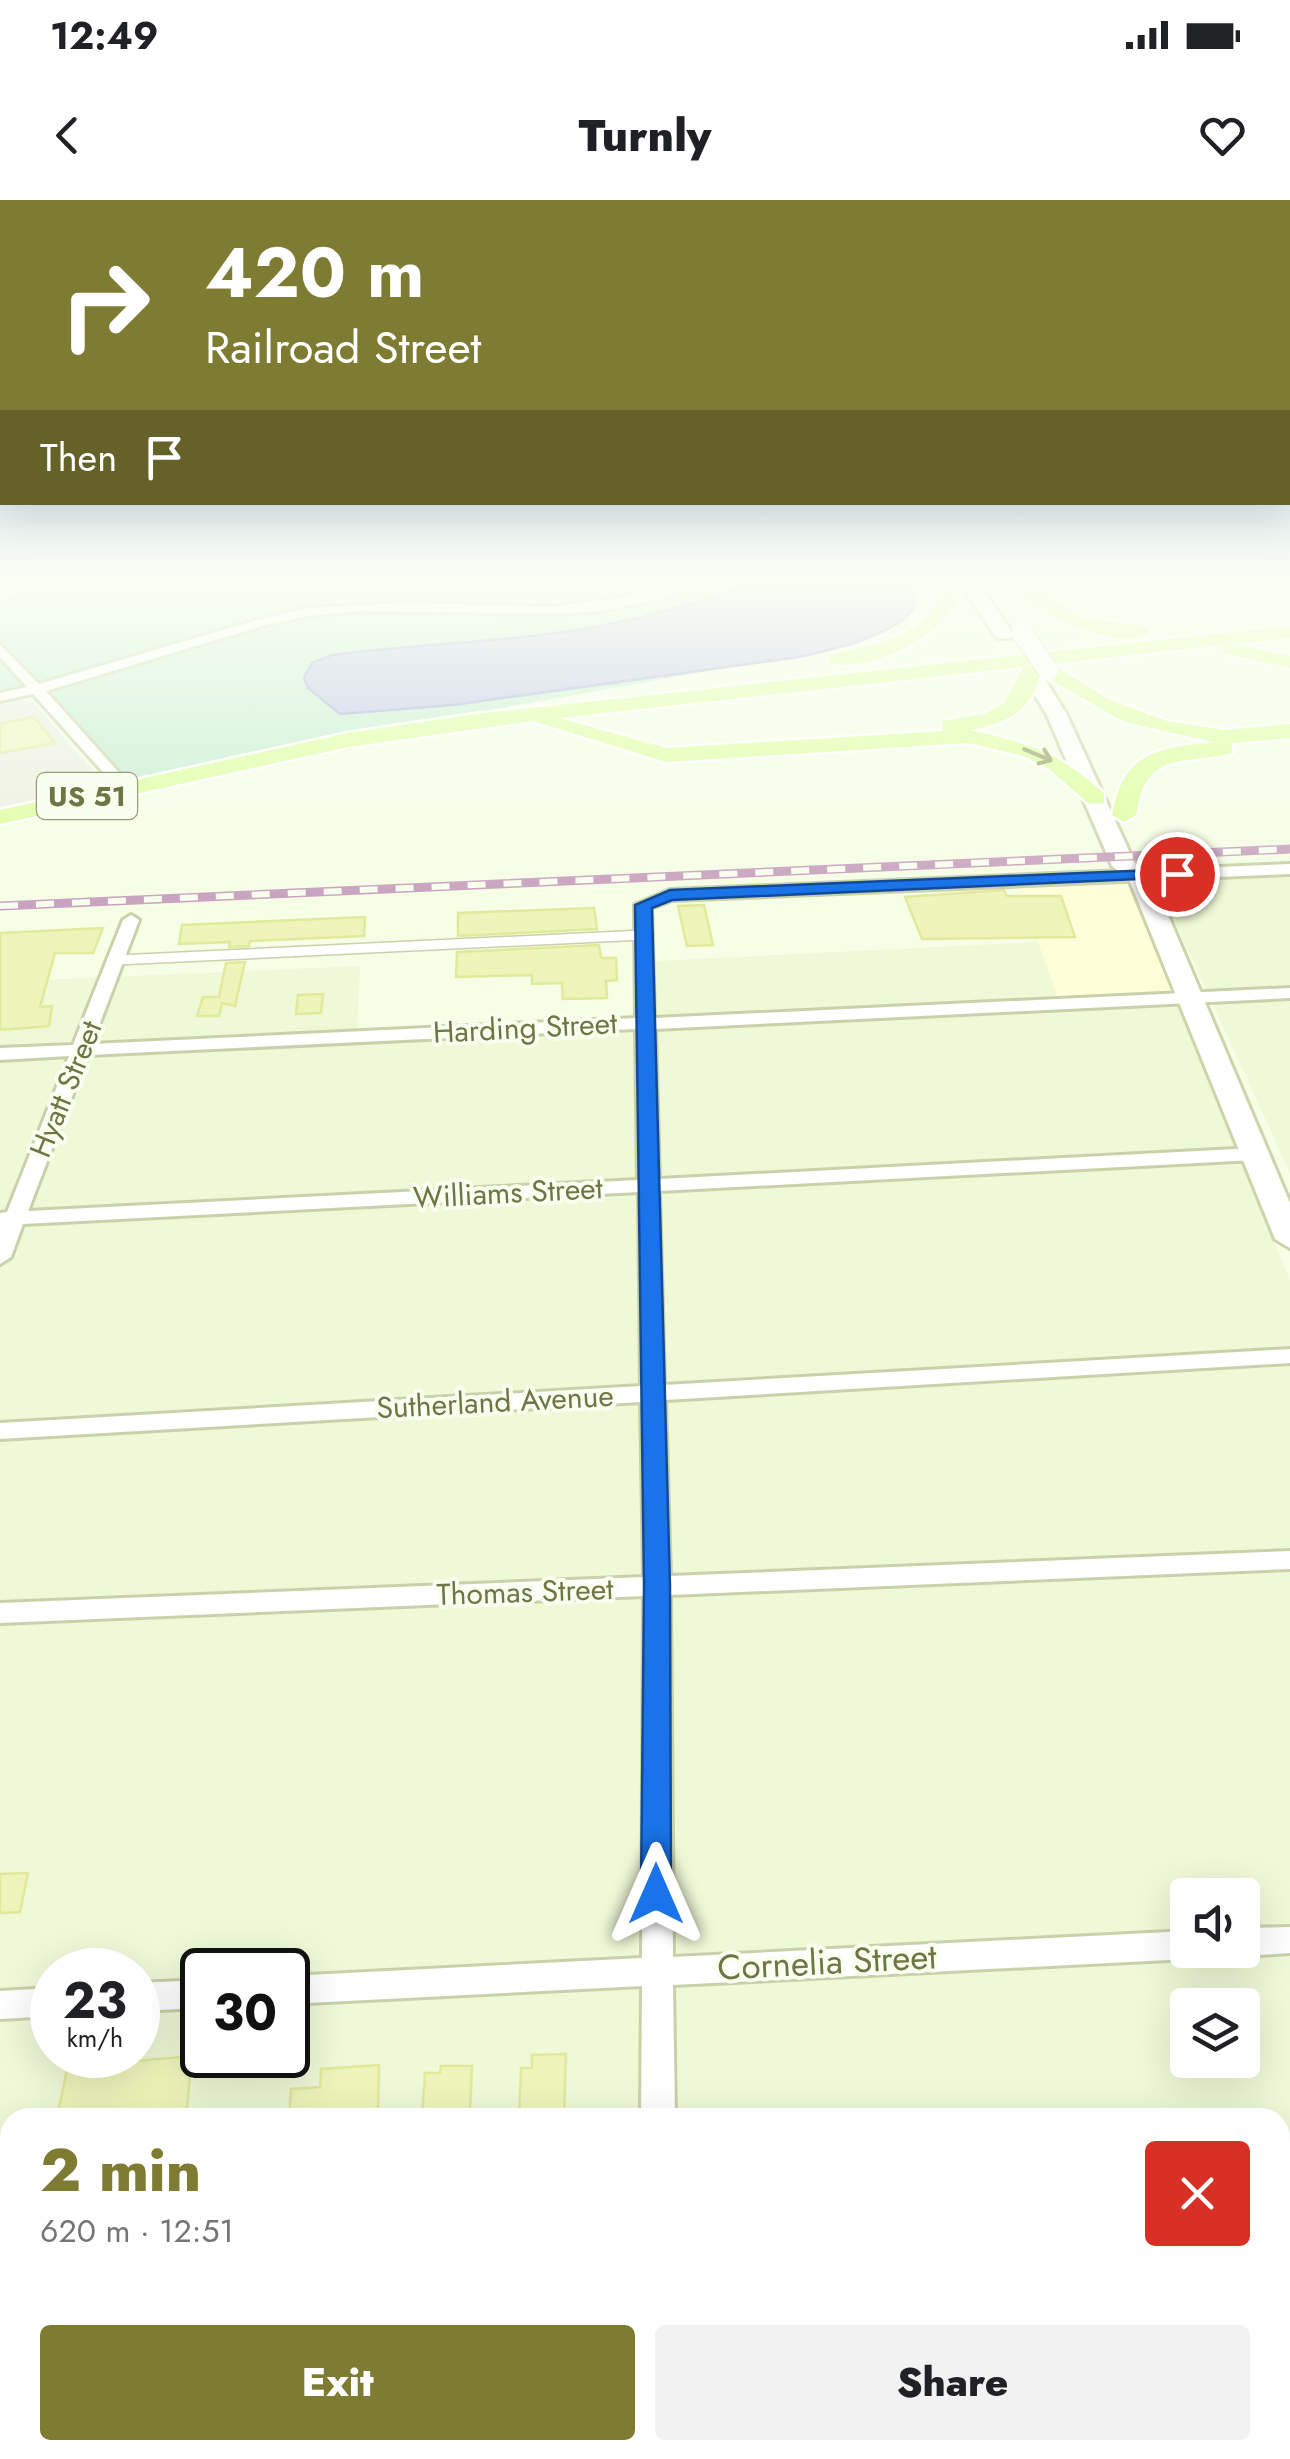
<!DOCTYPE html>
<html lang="en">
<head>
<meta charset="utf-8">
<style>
  :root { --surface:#fff; --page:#f2f2f2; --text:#202124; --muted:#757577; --accent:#7e7b32 }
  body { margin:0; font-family:Jost,sans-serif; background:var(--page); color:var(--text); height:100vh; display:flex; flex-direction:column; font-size:38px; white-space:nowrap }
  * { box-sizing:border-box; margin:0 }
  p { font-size:32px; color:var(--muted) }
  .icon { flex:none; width:55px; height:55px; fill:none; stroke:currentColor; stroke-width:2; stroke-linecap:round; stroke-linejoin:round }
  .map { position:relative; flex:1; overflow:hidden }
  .panel { position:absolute; left:0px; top:1908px; width:1290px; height:352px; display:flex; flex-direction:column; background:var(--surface); border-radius:30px 30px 0 0; box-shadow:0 10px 40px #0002 }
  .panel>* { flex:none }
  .top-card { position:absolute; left:0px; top:0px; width:1290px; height:305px; box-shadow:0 10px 40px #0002; background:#7e7b32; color:#fff; overflow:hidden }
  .fabs { position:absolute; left:1170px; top:1678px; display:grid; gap:20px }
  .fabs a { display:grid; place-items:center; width:90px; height:90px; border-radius:10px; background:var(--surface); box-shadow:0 10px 40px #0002; font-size:50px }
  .speed { position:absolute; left:30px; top:1748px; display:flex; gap:20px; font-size:50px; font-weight:700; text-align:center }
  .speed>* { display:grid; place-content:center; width:130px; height:130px; border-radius:50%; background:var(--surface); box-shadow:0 10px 40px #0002; line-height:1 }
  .speed small { font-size:25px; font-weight:400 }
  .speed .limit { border:5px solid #111; border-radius:15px; background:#fff; color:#111 }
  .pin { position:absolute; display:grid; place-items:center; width:85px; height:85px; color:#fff; margin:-42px; border:5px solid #fff; border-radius:50%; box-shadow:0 2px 10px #0007 }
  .me { position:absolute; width:110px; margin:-55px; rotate:0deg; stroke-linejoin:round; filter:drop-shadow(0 0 8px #0008) }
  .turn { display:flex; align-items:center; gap:35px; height:210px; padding:0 40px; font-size:45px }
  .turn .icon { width:130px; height:130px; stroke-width:2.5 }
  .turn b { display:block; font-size:70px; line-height:85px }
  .then { display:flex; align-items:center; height:95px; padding:0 40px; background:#0003; gap:20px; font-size:38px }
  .round { display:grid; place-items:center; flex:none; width:105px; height:105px; border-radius:10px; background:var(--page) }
  .headline { display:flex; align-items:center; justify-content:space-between; height:170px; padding:0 40px }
  h1 { font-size:60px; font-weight:800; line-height:75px; color:var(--accent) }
  .cta { display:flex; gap:20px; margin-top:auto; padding:20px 40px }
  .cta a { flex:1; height:115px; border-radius:10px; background:var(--accent); color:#fff; font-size:40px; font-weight:800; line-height:115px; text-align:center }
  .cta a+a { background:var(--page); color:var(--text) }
  .status { display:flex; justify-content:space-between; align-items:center; height:70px; padding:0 50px; background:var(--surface); direction:ltr }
  .status svg { height:28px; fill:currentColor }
  header { display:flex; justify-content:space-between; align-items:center; height:130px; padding:0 40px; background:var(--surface); font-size:45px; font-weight:800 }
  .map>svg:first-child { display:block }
</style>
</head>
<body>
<div class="status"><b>12:49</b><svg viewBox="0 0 49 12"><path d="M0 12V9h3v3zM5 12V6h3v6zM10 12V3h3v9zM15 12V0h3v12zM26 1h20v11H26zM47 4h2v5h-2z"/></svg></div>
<header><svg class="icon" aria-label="back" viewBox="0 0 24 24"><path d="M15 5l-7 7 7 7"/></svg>Turnly<svg class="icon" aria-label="heart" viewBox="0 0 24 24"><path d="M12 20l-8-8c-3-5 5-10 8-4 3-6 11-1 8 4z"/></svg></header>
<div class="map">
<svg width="1290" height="2259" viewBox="0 0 1290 2259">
  <rect width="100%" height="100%" fill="#f6fee6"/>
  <!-- residential -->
  <path fill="#eff8d7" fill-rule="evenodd" d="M1290,675V973L1159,686L1180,679Z
    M1038,742L1060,803L1175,798L1290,1081V2259H0V782L360,766L357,831L638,818V762ZM1188,1695H1242V1750H1188ZM52,1770H138V1855H52ZM202,1770H288V1855H202ZM1188,1805H1242V1860H1188ZM10,1918H1280V2250H10Z"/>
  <!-- commercial -->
  <path fill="#feffd9" d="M1139,675L1190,798L1060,803L1016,681Z"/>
  <!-- industrial -->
  <path fill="#ebeee0" d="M22,500L33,502L99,578L100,585L0,610V504Z"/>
  <!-- green -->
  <path fill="#c3edd0" d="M0,380H911C922,422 889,425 856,445L406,525L125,588L37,490L0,497Z"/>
  <!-- water -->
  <path fill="#b8bfe9" stroke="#9ea5dc" stroke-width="2.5" d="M747,380H911C913,387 917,396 915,403C910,432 823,452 799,457L453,505L340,514L308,488L304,477L312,463L332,455C446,440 557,443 668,410C695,402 724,396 747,380Z"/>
  <!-- building -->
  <path fill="#eef5bb" stroke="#e1e99b" stroke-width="2.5" d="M34,517L55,543L0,553V524Z
    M1004,690L1007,696H1061L1075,737L922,739L905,697Z
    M704,705L713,745L687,746L678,706Z
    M594,708L597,729L458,736V713Z
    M365,717L364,736L250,741L249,746L229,747L230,742L179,744L182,725Z
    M103,728L93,753H55L40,807L52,806L49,826L0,830V733Z
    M599,745L601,758H616L617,780L606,781L607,798L563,799L562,783L532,784V775L456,777L457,752Z
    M245,762L235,806L222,803L219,816H197L203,797H219L226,763Z
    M323,794L321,813L296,814L298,795Z
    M28,1673L20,1712L0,1713V1674Z
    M566,1854L564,1918H519L521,1868H532V1855Z
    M192,1856L186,1918H57L69,1860L112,1859L111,1863Z
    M379,1865L378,1911L289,1918L291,1889L320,1887L321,1869Z
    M441,1866H472L470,1912H453V1918H422L425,1873H440Z"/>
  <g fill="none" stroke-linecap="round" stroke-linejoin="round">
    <!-- service casing -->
    <g stroke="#cad1aa" stroke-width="12">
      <path id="service" d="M117,760L643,735"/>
    </g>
    <!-- minor casing -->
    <g stroke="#cad1aa" stroke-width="6">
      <path id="minor" d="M42,380H60L0,399V391Z
        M689,380H706L655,400L601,411L553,414L358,411L308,416L266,425L46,491L130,585L133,588L125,593L120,591L33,494L0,501V493L27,487L0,457V445L39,484L257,420L308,408L407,403L553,407L648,394Z
        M1290,664V674L672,700L651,708L654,818L1290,788V798L655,829L659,979L1255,948L1265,954L1255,960L659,991L664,1185L1290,1149V1163L665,1200L670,1376L1290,1351V1369L670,1395L673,1757L1188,1731V1750H1201L1199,1755L1188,1759L673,1785L675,1918H641L642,1786L288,1804V1776L642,1758L644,1396L0,1423V1403L644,1377L641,1202L0,1239V1223L641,1186L639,992L23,1024L11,1057L0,1064V1013L7,1012L69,856L0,860V848L73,845L123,720L131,715L139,720L92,844L636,818L635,705L670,690ZM636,829L638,980L28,1011L88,855Z
        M1290,1727V1753L1242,1756L1230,1750H1242V1728Z
        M202,1780V1808L138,1811V1783Z
        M52,1788V1816L0,1819V1791Z
        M643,2250H681V2259H643Z"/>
    </g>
    <!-- secondary casing -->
    <g stroke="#cdd4a8" stroke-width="6">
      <path id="secondary" d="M958,380H976L1013,434L1011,438H997Z
        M1023,467H1037L1066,513L1134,662L1151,675L1290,1003V1048L1275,1039L1129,679L1112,666L1046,513L1020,471Z"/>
    </g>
    <!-- primary casing -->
    <g stroke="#fff" stroke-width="5">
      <path id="primary" d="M937,380H955L958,402C937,438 871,473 829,463V455C869,445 914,441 938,402Z
        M1005,380C1038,380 1058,409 1090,419C1108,424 1137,419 1151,431C1121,458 1025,408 1005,380Z
        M1290,426V438L1234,444L1290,456V468L1223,453L1222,445L559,518L667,548L942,531V521L984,514L1005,502L1023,467L1055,466L1110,500L1167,521L1225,530L1290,524V538L1232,543V553C1181,566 1146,549 1136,615L1124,622L1112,615C1123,552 1157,548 1214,542L1124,522L1040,474C1033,511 1005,524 971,530C1034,545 1054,550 1104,593V603H1088L1048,568L1023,556L968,543L666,562L533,521L348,547L0,624V610L348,533L475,514Z"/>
    </g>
    <!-- service -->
    <use href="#service" stroke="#fff" stroke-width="9"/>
    <!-- minor -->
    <use href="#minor" fill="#fff" fill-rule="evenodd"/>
    <!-- secondary -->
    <use href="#secondary" fill="#fff" fill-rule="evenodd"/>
    <!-- primary -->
    <use href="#primary" fill="#dcff9c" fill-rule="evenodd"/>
    <!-- rail casing -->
    <g stroke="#c9a3bf" stroke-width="9">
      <path id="rail" d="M0,706L1290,649"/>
    </g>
    <!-- rail -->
    <use href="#rail" stroke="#f9ffee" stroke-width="6" stroke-dasharray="18" stroke-linecap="butt"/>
    <!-- secondary-bridge casing -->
    <g stroke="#cdd4a8" stroke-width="22" stroke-linecap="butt">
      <path id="secondary-bridge" d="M1022,433L1048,470"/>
    </g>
    <!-- secondary-bridge -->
    <use href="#secondary-bridge" stroke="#fff" stroke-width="20"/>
  </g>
  <!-- one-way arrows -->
  <defs><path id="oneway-shaft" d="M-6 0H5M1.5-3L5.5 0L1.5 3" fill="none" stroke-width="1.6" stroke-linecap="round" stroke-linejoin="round" transform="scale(2.5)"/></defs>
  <use stroke="#8b985b" href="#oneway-shaft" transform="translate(1038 555) rotate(23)"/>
  <!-- sky -->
  <linearGradient id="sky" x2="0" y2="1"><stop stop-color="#95b8e8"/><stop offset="0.55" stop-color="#fbfff4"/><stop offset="1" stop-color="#fbfff4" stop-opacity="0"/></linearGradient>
  <rect width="1290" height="696" fill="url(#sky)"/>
  <!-- route -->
  <path fill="#1a73e8" stroke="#114b97" stroke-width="2.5" d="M1177,669L1185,674L1183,677L672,700L652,708L670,1386L671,1694L667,1703L656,1707L645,1703L641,1694L644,1386L635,705L670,690Z"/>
  <g text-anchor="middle" stroke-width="8" stroke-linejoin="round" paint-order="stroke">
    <!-- shield labels -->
    <rect fill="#f9ffee" stroke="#999e78" stroke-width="2.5" x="37" y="573" width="100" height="46" rx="8"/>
    <g font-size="28" font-weight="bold" fill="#707545">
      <text x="87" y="606">US 51</text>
    </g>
    <!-- street labels -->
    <g font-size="30" fill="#707545" stroke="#f9ffee">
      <text transform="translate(525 828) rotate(-3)" y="10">Harding Street</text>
      <text transform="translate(66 889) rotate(-68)" y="10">Hyatt Street</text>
      <text transform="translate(508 993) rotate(-3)" y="10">Williams Street</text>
      <text transform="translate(495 1202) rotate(-3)" y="10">Sutherland Avenue</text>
      <text transform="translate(525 1392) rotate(-2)" y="10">Thomas Street</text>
    </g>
    <!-- near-street labels -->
    <g font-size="35" fill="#707545" stroke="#f9ffee">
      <text transform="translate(827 1762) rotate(-3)" y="12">Cornelia Street</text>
    </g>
  </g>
</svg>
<div class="fabs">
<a><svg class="icon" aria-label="sound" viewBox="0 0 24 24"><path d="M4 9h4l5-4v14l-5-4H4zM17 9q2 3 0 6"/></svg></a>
<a><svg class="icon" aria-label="layers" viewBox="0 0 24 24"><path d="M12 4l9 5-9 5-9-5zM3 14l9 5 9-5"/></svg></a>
</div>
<div class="speed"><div>23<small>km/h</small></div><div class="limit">30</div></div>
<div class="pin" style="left:1177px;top:674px;background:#d93025"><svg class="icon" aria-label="arrive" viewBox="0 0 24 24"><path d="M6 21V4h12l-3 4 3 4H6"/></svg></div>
<svg class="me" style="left:656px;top:1694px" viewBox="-20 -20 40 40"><path d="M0-17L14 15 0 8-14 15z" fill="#1a73e8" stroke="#fff" stroke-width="4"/></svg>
<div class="top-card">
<div class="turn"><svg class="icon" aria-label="right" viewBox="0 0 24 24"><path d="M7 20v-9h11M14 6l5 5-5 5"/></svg><div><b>420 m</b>Railroad Street</div></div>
<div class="then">Then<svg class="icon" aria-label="arrive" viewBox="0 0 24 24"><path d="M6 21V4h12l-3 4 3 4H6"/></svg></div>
</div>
<section class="panel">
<div class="headline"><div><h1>2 min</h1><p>620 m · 12:51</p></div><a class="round" style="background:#d93025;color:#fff"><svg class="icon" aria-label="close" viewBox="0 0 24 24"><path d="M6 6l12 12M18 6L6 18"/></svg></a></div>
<div class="cta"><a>Exit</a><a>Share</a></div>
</section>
</div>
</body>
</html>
